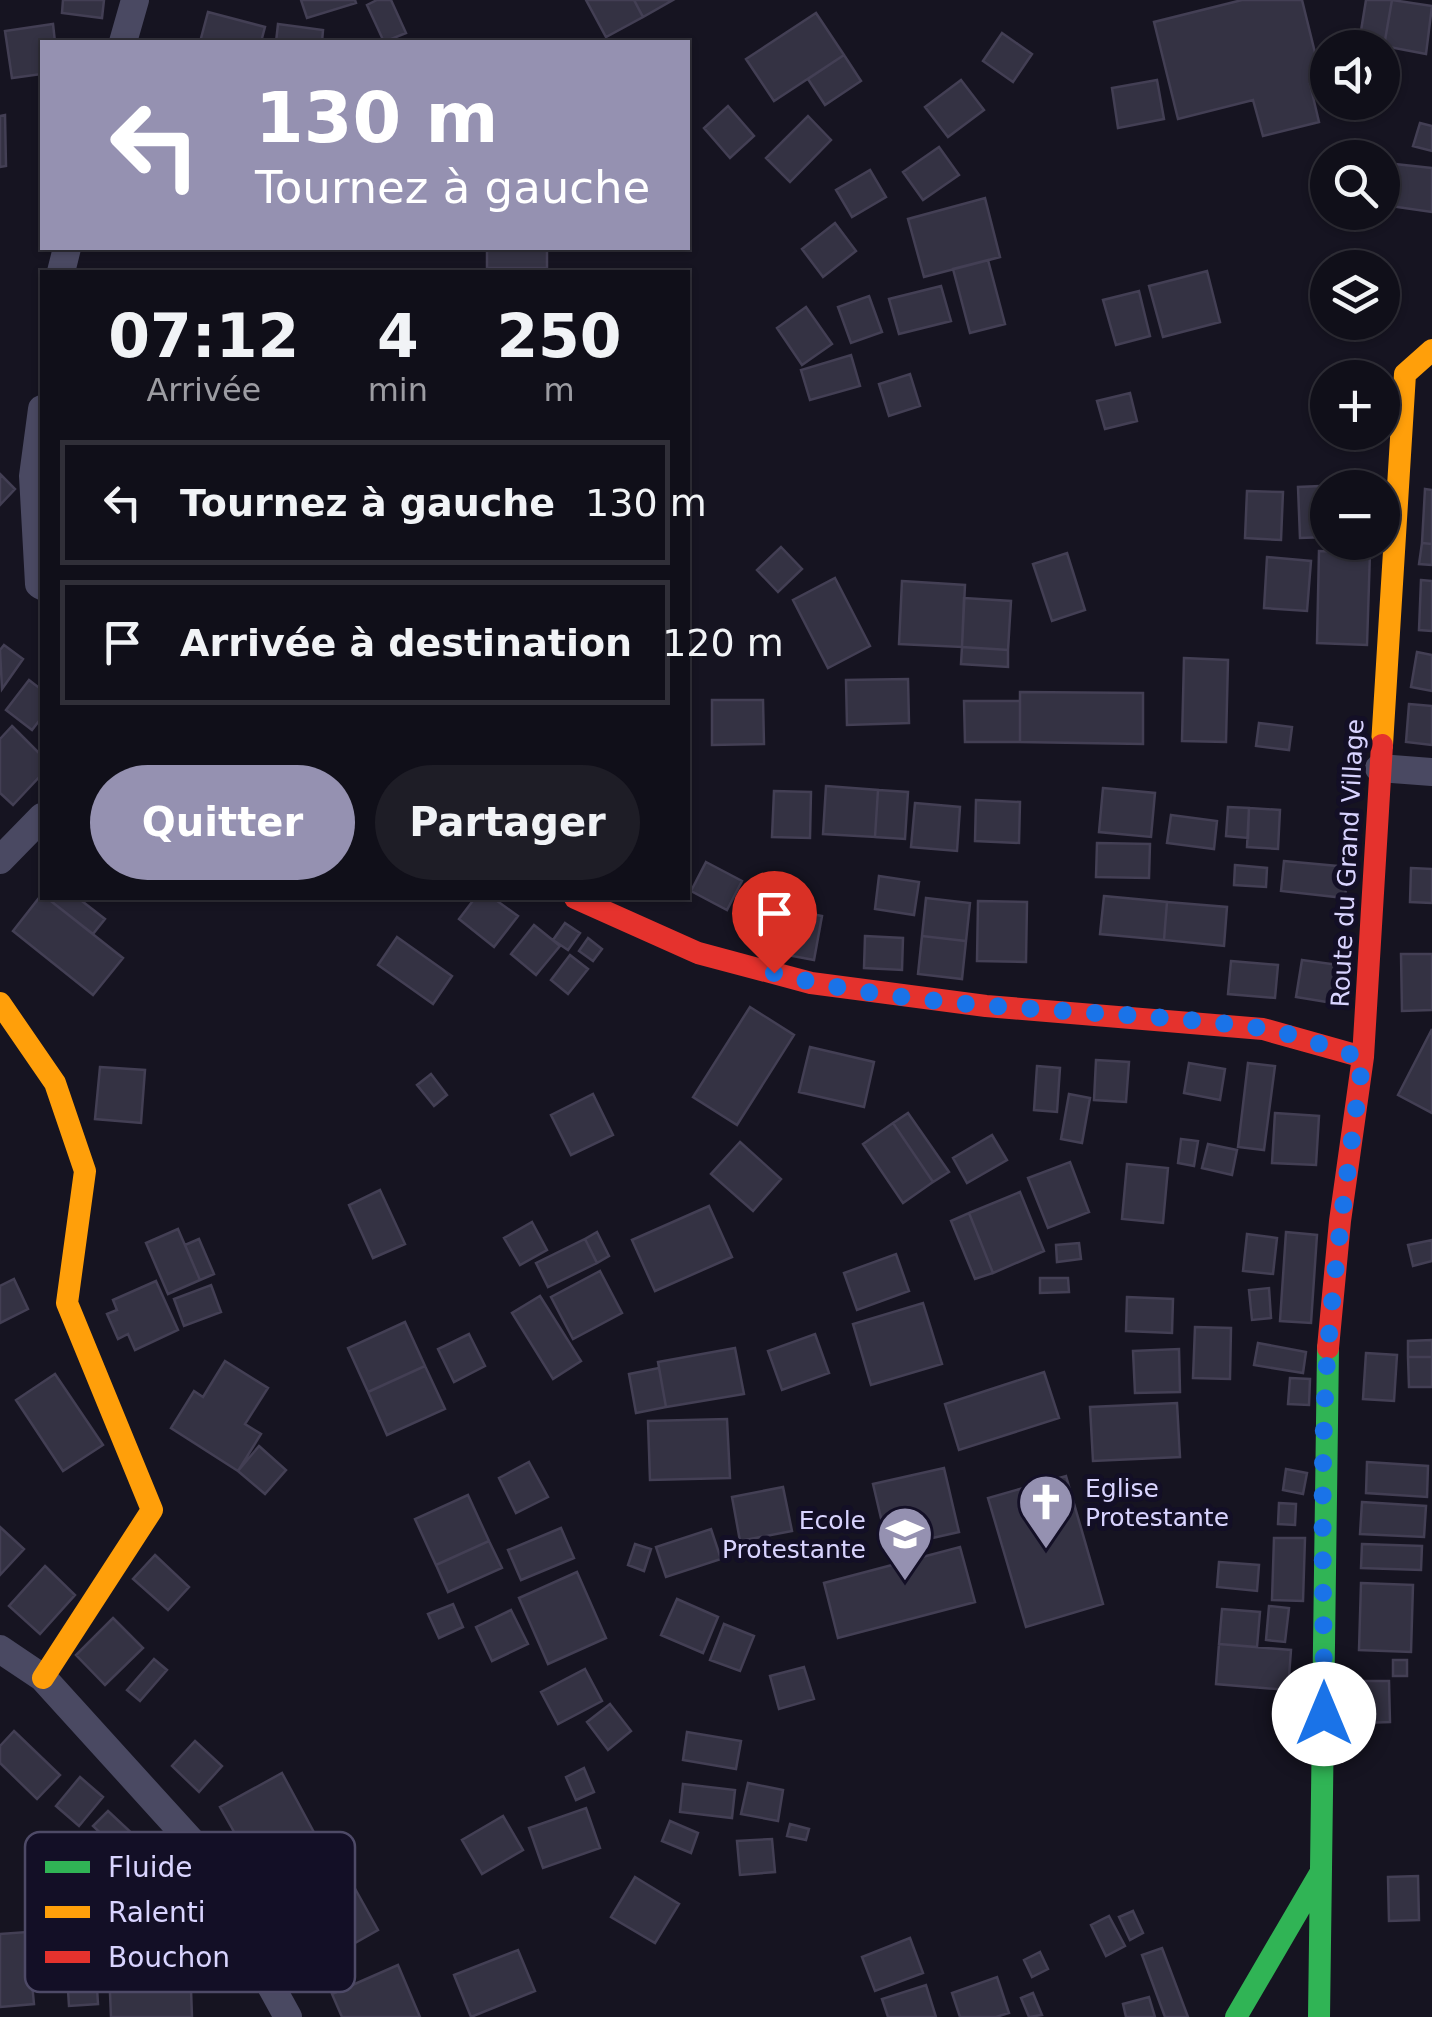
<!DOCTYPE html>
<html lang="fr">
<head>
<meta charset="utf-8">
<style>
  :root { --surface:#100f19; --page:#1e1d26; --text:#f1f3f6; --muted:#9c9ca2; --line:#302f38; --accent:#9591b1 }
  body { margin:0; font-family:"DejaVu Sans",sans-serif; background:var(--page); color:var(--text); height:100vh; display:flex; flex-direction:column; font-size:38px; white-space:nowrap }
  * { box-sizing:border-box; margin:0 }
  p { font-size:32px; color:var(--muted) }
  .icon { flex:none; width:55px; height:55px; fill:none; stroke:currentColor; stroke-width:2; stroke-linecap:round; stroke-linejoin:round }
  .map { position:relative; flex:1; overflow:hidden }
  .details { position:absolute; left:40px; top:270px; width:650px; height:630px; display:flex; flex-direction:column; background:var(--surface); border-radius:0px; box-shadow:0 2px 8px #0004,0 0 0 2px var(--line) }
  .details>* { flex:none }
  .hud { position:absolute; left:40px; top:40px; width:650px; height:210px; border-radius:0px; box-shadow:0 2px 8px #0004,0 0 0 2px var(--line); background:#9591b1; color:#fff; overflow:hidden }
  .tools { position:absolute; left:1310px; top:30px; display:grid; gap:20px }
  .tools a { display:grid; place-items:center; width:90px; height:90px; border-radius:50%; background:var(--surface); box-shadow:0 2px 8px #0004,0 0 0 2px var(--line); font-size:50px }
  .pin { position:absolute; display:grid; place-items:center; width:85px; height:85px; color:#fff; margin:-102px -42px; border-radius:50% 50% 50% 0; rotate:-45deg; box-shadow:0 0 10px #0007 }
  .pin .icon { rotate:45deg }
  .me { position:absolute; width:110px; margin:-55px; rotate:0deg; stroke-linejoin:round; filter:drop-shadow(0 0 8px #0008) }
  .turn { display:flex; align-items:center; gap:35px; height:210px; padding:0 50px; font-size:45px }
  .turn .icon { width:130px; height:130px; stroke-width:2.5 }
  .turn b { display:block; font-size:70px; line-height:85px }
  .eta { display:flex; justify-content:space-evenly; align-items:center; height:170px; text-align:center }
  .eta b { font-size:60px; font-weight:700; line-height:70px }
  .cta { display:flex; gap:20px; margin-top:auto; padding:20px 50px }
  .cta a { flex:1; height:115px; border-radius:60px; background:var(--accent); color:#fff; font-size:40px; font-weight:700; line-height:115px; text-align:center }
  .cta a+a { background:var(--page); color:var(--text) }
  ul { padding:0; list-style:none }
  li { display:flex; align-items:center; gap:30px; height:125px; margin:0 20px 15px; padding:0 30px; border:5px solid var(--line); border-radius:0px }
  li div { flex:1 }
  li b { display:block; font-size:38px }
  li em { font-style:normal }
  .map>svg:first-child { display:block }
</style>
</head>
<body>
<div class="map">
<svg width="1432" height="2017" viewBox="0 0 1432 2017">
  <rect width="100%" height="100%" fill="#161421"/>
  <!-- building -->
  <path fill="#343243" stroke="#433f54" stroke-width="2.5" d="M63,0H104L102,18L62,13Z
    M301,0H355L356,3L307,18Z
    M377,0H391L406,33L384,42L367,5Z
    M586,0H634L643,17L606,37Z
    M634,0H673L643,17Z
    M1242,0H1302L1322,81L1310,84L1319,122L1263,136L1253,100L1178,119L1154,22Z
    M1366,0H1392L1384,46L1359,43Z
    M1392,0L1432,6L1426,54L1384,46Z
    M208,12L265,27L261,42H200Z
    M816,13L844,55L774,101L746,59Z
    M53,24L55,42H42V74L12,78L5,31Z
    M278,24L323,30L322,42H276Z
    M1002,33L1032,54L1013,82L983,61Z
    M844,55L861,81L825,105L808,79Z
    M961,80L984,110L948,137L925,107Z
    M1157,80L1164,119L1118,128L1112,88Z
    M728,106L754,136L730,158L704,128Z
    M5,115L6,166L0,167V116Z
    M808,116L831,140L790,182L766,158Z
    M1420,123L1432,126V151L1413,146Z
    M939,147L959,175L923,200L903,172Z
    M1395,164L1432,168V212L1390,206Z
    M870,170L886,197L852,217L836,190Z
    M985,198L1000,257L924,277L908,219Z
    M835,223L856,251L823,277L802,249Z
    M487,248H547V268H487Z
    M988,260L1005,324L970,333L953,269Z
    M1207,271L1220,322L1163,337L1149,286Z
    M941,286L951,321L899,334L889,299Z
    M1139,291L1150,336L1116,345L1103,300Z
    M869,296L882,332L851,343L838,307Z
    M806,307L832,344L802,365L777,328Z
    M851,355L860,386L810,400L801,370Z
    M910,374L920,406L889,416L879,384Z
    M1130,393L1137,421L1105,429L1097,401Z
    M0,474L15,489L0,505Z
    M1367,484V488H1328V537L1300,538L1298,487Z
    M1425,489L1432,490V544L1422,543Z
    M1247,491L1283,492L1281,540L1245,538Z
    M1422,543L1432,544V565L1419,564Z
    M781,547L802,569L778,592L757,570Z
    M1319,551L1370,553L1367,645L1317,643Z
    M1067,553L1085,610L1052,621L1033,564Z
    M1267,557L1311,561L1307,611L1264,608Z
    M835,578L870,646L828,668L793,600Z
    M1421,580L1432,581V631L1419,630Z
    M902,581L965,585L962,647L899,644Z
    M964,598L1011,601L1008,650L962,647Z
    M4,645L23,659L2,689L0,650Z
    M962,647L1008,650V667L961,664Z
    M1417,652L1432,655V691L1411,687Z
    M1184,658L1228,660L1226,742L1182,741Z
    M908,679L909,723L847,725L846,680Z
    M29,680L42,690V717L32,730L6,710Z
    M1020,692L1143,693V744L1020,742Z
    M712,700H763L764,744L712,745Z
    M964,701H1020V742H965Z
    M1409,704L1432,706V745L1406,742Z
    M1259,723L1292,727L1289,750L1256,746Z
    M12,726L42,756V774L13,805L0,793V739Z
    M826,786L878,790L875,837L823,834Z
    M1103,788L1155,793L1151,837L1099,832Z
    M878,790L908,792L905,839L875,837Z
    M774,791L811,792L810,838L772,837Z
    M976,800L1020,802L1019,843L975,841Z
    M915,803L960,807L957,851L911,847Z
    M1228,807L1249,808L1248,838L1226,836Z
    M1249,808L1280,810L1278,849L1247,847Z
    M1171,815L1217,821L1214,849L1167,843Z
    M1097,843L1150,844L1149,878L1096,877Z
    M1284,861L1348,867L1345,898L1281,891Z
    M706,862L742,881L727,910L691,891Z
    M1235,865L1267,868L1266,887L1234,885Z
    M1411,868L1432,869V903L1410,902Z
    M879,876L919,882L914,915L875,909Z
    M42,894L123,958L93,995L13,931Z
    M1104,896L1167,902L1164,940L1100,934Z
    M47,898H78L105,919L93,934Z
    M475,898H493L518,916L494,947L459,919Z
    M926,898L970,903L966,941L922,936Z
    M978,901L1027,902L1026,962L977,961Z
    M1167,902L1227,907L1224,946L1164,940Z
    M770,906L822,916L814,960L761,950Z
    M565,923L580,933L568,950L553,940Z
    M534,925L560,946L536,975L511,954Z
    M865,936L903,938L902,970L864,968Z
    M922,936L966,941L962,979L918,974Z
    M397,937L452,976L433,1004L378,965Z
    M588,938L602,949L593,961L579,951Z
    M1401,954H1432V1010L1402,1011Z
    M570,955L588,969L568,994L551,980Z
    M1302,960L1339,965L1333,1003L1296,997Z
    M1231,961L1278,965L1275,998L1228,994Z
    M750,1007L794,1035L737,1125L693,1097Z
    M1432,1029V1113L1398,1095Z
    M810,1047L874,1062L864,1107L799,1092Z
    M1096,1060L1129,1062L1126,1102L1094,1100Z
    M1189,1063L1225,1069L1220,1100L1184,1093Z
    M1248,1063L1275,1066L1264,1150L1238,1147Z
    M1037,1066L1060,1068L1057,1112L1034,1110Z
    M100,1067L145,1070L141,1123L95,1119Z
    M431,1074L447,1095L434,1106L417,1085Z
    M593,1094L613,1135L571,1155L551,1115Z
    M1069,1094L1090,1098L1082,1143L1061,1139Z
    M908,1113L949,1172L933,1182L893,1123Z
    M1275,1113L1319,1116L1316,1165L1272,1163Z
    M893,1123L933,1182L903,1203L863,1144Z
    M992,1135L1007,1160L967,1183L953,1158Z
    M1181,1139L1198,1141L1194,1166L1178,1163Z
    M740,1142L781,1179L753,1211L711,1174Z
    M1208,1144L1237,1150L1232,1175L1202,1168Z
    M1070,1162L1089,1212L1048,1228L1028,1178Z
    M1127,1164L1168,1168L1163,1223L1122,1219Z
    M380,1190L405,1244L373,1258L349,1205Z
    M1020,1192L1044,1251L993,1273L969,1213Z
    M709,1206L732,1257L655,1291L632,1240Z
    M969,1213L993,1273L975,1279L951,1221Z
    M532,1222L547,1250L520,1265L504,1238Z
    M178,1229L200,1280L168,1294L146,1243Z
    M597,1232L609,1256L597,1263L585,1239Z
    M1286,1232L1317,1235L1311,1323L1280,1321Z
    M1247,1234L1277,1238L1273,1274L1243,1271Z
    M199,1239L214,1274L200,1280L185,1245Z
    M585,1239L597,1263L548,1287L536,1263Z
    M1432,1240V1261L1413,1266L1408,1245Z
    M1079,1243L1081,1259L1057,1262L1056,1245Z
    M896,1254L909,1291L857,1310L844,1273Z
    M600,1271L622,1313L573,1339L551,1297Z
    M1040,1278H1068L1069,1292L1040,1293Z
    M14,1279L28,1309L0,1323V1286Z
    M156,1281L178,1330L135,1350L128,1334L118,1339L107,1314L117,1310L113,1300Z
    M211,1285L221,1312L184,1326L174,1299Z
    M1269,1288L1271,1318L1252,1320L1249,1290Z
    M540,1296L581,1361L553,1379L512,1313Z
    M1127,1297L1173,1299L1172,1333L1126,1331Z
    M923,1303L942,1364L871,1385L853,1324Z
    M405,1322L425,1366L368,1392L348,1348Z
    M1195,1327L1231,1328L1230,1379L1193,1378Z
    M469,1334L485,1366L454,1382L438,1349Z
    M815,1334L829,1373L782,1390L768,1351Z
    M1432,1340V1357H1408V1341Z
    M1258,1343L1306,1352L1303,1373L1254,1365Z
    M735,1348L744,1394L666,1407L658,1362Z
    M1179,1349L1180,1392L1135,1393L1133,1351Z
    M1366,1353L1397,1355L1394,1401L1363,1399Z
    M1408,1357H1432V1387H1409Z
    M225,1361L268,1388L245,1424L261,1434L238,1471L171,1428L194,1391L203,1397Z
    M425,1366L445,1409L387,1435L368,1392Z
    M659,1368L666,1407L636,1413L629,1374Z
    M1044,1372L1059,1418L959,1450L945,1404Z
    M55,1374L103,1445L63,1471L16,1400Z
    M1290,1378L1310,1379L1309,1405L1288,1404Z
    M1177,1403L1180,1457L1093,1461L1090,1407Z
    M727,1419L730,1478L650,1480L648,1421Z
    M259,1446L286,1470L265,1494L238,1471Z
    M529,1462L548,1497L516,1513L499,1478Z
    M1367,1462L1428,1466L1427,1497L1366,1493Z
    M944,1468L959,1532L888,1548L873,1484Z
    M1286,1469L1307,1473L1303,1494L1283,1490Z
    M1066,1476L1103,1604L1026,1627L988,1498Z
    M783,1487L792,1531L740,1541L732,1497Z
    M468,1495L489,1541L436,1565L415,1519Z
    M1362,1502L1426,1506L1424,1537L1360,1534Z
    M1279,1503L1296,1504L1295,1525L1278,1524Z
    M0,1527L24,1549L0,1575Z
    M561,1528L574,1558L521,1580L508,1550Z
    M711,1529L721,1559L666,1577L656,1547Z
    M1274,1538H1305L1303,1601L1272,1600Z
    M489,1541L502,1568L448,1592L436,1565Z
    M635,1544L651,1549L644,1571L628,1565Z
    M1362,1544L1422,1546L1421,1570L1361,1568Z
    M960,1547L975,1602L838,1638L824,1583Z
    M155,1555L189,1587L168,1610L133,1579Z
    M1219,1562L1259,1565L1257,1591L1217,1587Z
    M45,1566L75,1595L40,1634L9,1606Z
    M577,1572L606,1638L548,1664L519,1598Z
    M1361,1583L1413,1585L1411,1652L1359,1650Z
    M677,1599L718,1617L703,1653L661,1635Z
    M453,1604L463,1627L439,1638L428,1614Z
    M1269,1606L1289,1608L1285,1642L1266,1640Z
    M1222,1609L1260,1612L1257,1647L1219,1644Z
    M511,1610L528,1644L492,1661L476,1627Z
    M113,1618L143,1648L105,1685L76,1655Z
    M724,1624L754,1636L740,1671L710,1660Z
    M1219,1644L1291,1650L1288,1690L1216,1684Z
    M154,1659L167,1670L140,1701L127,1690Z
    M1393,1660H1407V1676H1393Z
    M804,1667L814,1699L779,1709L770,1676Z
    M585,1669L602,1701L558,1724L541,1692Z
    M1363,1681H1389L1390,1722L1363,1723Z
    M610,1704L631,1731L608,1750L587,1722Z
    M14,1731L60,1775L37,1799L0,1763V1746Z
    M687,1732L741,1741L736,1769L683,1760Z
    M195,1741L222,1766L199,1792L172,1766Z
    M584,1768L594,1792L576,1800L566,1777Z
    M282,1773L324,1851L277,1877L255,1837L241,1844L220,1807Z
    M80,1777L103,1797L79,1826L56,1806Z
    M748,1783L783,1790L778,1821L741,1814Z
    M683,1784L735,1790L732,1818L680,1812Z
    M586,1808L600,1848L543,1868L529,1828Z
    M108,1811L137,1838L122,1854L93,1826Z
    M503,1816L523,1850L482,1874L462,1840Z
    M670,1821L698,1833L691,1853L662,1841Z
    M790,1824L809,1829L806,1840L787,1836Z
    M772,1839L775,1872L740,1875L737,1841Z
    M343,1867L378,1930L323,1961L312,1941L302,1946L290,1927L300,1921L287,1898Z
    M169,1876L172,1962H190L192,2017H111L107,1920L54,1921L53,1880Z
    M1418,1876L1419,1920L1389,1921L1388,1877Z
    M635,1877L679,1904L655,1943L611,1917Z
    M1133,1911L1143,1933L1130,1940L1119,1917Z
    M1109,1916L1125,1946L1106,1956L1091,1925Z
    M93,1924L98,2004L69,2006L64,1926Z
    M27,1932L34,2004L0,2007V1934Z
    M910,1938L923,1973L875,1991L862,1957Z
    M1162,1948L1188,2017H1165L1142,1955Z
    M518,1950L535,1991L471,2017L454,1975Z
    M1040,1952L1048,1969L1032,1977L1024,1960Z
    M398,1965L420,2017H342L332,1994Z
    M997,1977L1009,2013L996,2017H960L952,1993Z
    M926,1985L936,2017H888L882,1999Z
    M1033,1993L1042,2015L1029,2017L1021,1998Z
    M1149,1997L1155,2017H1126L1123,2004Z"/>
  <g fill="none" stroke-linecap="round" stroke-linejoin="round">
    <!-- street -->
    <path stroke="#4a4962" stroke-width="28" d="M123,42L135,0
      M61,272L67,248
      M42,409L33,476L39,584L42,586
      M1379,768L1432,772
      M0,860L42,817
      M0,1649L43,1678L191,1841L288,2017"/>
    <!-- fast -->
    <path stroke="#30b455" stroke-width="22" d="M1236,2017L1319,1875
      M1319,2017L1328,1348"/>
    <!-- slow -->
    <path stroke="#ff9f0a" stroke-width="22" d="M1382,745L1405,374L1432,350
      M0,1003L55,1083L85,1171L67,1303L152,1510L43,1678"/>
    <!-- jam -->
    <path stroke="#e5322d" stroke-width="22" d="M575,898L698,953L811,983L986,1006L1263,1029L1363,1057
      M1328,1348L1340,1221L1363,1057L1382,745"/>
  </g>
  <g fill="none" stroke-linecap="round" stroke-linejoin="round">
    <!-- route -->
    <path stroke="#1a73e8" stroke-width="18" stroke-dasharray="0 32.4" d="M774,973C932,1014 1099,1006 1260,1028C1294,1033 1329,1048 1363,1058C1350,1154 1336,1250 1328,1347C1319,1468 1324,1592 1324,1714"/>
  </g>
  <!-- icons -->
  <defs>
    <g id="church-pin" transform="scale(2.875)"><path d="M0 17L-7.5 6A9.5 9.5 0 1 1 7.5 6Z" fill="#9591b1" stroke="#130f26"/><path d="M-1.2-6h2.4v3.5h3.3v2.4h-3.3V6h-2.4V-.1h-3.3v-2.4h3.3Z" fill="#fff"/></g>
    <g id="school-pin" transform="scale(2.875)"><path d="M0 17L-7.5 6A9.5 9.5 0 1 1 7.5 6Z" fill="#9591b1" stroke="#130f26"/><path d="M0-5L7-2L0 1L-7-2ZM-4 1L0 2.5L4 1V4Q0 6-4 4Z" fill="#fff"/></g>
  </defs>
  <g fill-rule="evenodd">
    <use href="#church-pin" x="1046" y="1502"/>
    <use href="#school-pin" x="905" y="1534"/>
  </g>
  <g text-anchor="middle" stroke-width="10" stroke-linejoin="round" paint-order="stroke">
    <!-- street labels -->
    <g font-size="25" fill="#d9d4ff" stroke="#130f26">
      <text transform="translate(1347 863) rotate(-87)" y="9">Route du Grand Village</text>
    </g>
    <!-- poi labels -->
    <g font-size="25" fill="#d9d4ff" stroke="#130f26" text-anchor="start">
      <text x="1085" y="1497">Eglise<tspan x="1085" dy="29">Protestante</tspan></text>
      <text x="866" y="1529" text-anchor="end">Ecole<tspan x="866" dy="29">Protestante</tspan></text>
    </g>
  </g>
  <!-- legend -->
  <rect x="25" y="1832" width="330" height="160" rx="15" fill="#130f26" stroke="#4e4a67" stroke-width="2.5"/>
  <rect x="45" y="1861" width="45" height="12" fill="#30b455"/>
  <rect x="45" y="1906" width="45" height="12" fill="#ff9f0a"/>
  <rect x="45" y="1951" width="45" height="12" fill="#e5322d"/>
  <g font-size="28" fill="#d9d4ff">
    <text x="108" y="1877">Fluide</text>
    <text x="108" y="1922">Ralenti</text>
    <text x="108" y="1967">Bouchon</text>
  </g>
</svg>
<div class="tools">
<a><svg class="icon" aria-label="sound" viewBox="0 0 24 24"><path d="M4 9h4l5-4v14l-5-4H4zM17 9q2 3 0 6"/></svg></a>
<a><svg class="icon" aria-label="search" viewBox="0 0 24 24"><circle cx="10" cy="10" r="6"/><path d="M15 15l6 6"/></svg></a>
<a><svg class="icon" aria-label="layers" viewBox="0 0 24 24"><path d="M12 4l9 5-9 5-9-5zM3 14l9 5 9-5"/></svg></a>
<a>+</a>
<a>−</a>
</div>
<div class="pin" style="left:774px;top:973px;background:#d93025"><svg class="icon" aria-label="arrive" viewBox="0 0 24 24"><path d="M6 21V4h12l-3 4 3 4H6"/></svg></div>
<svg class="me" style="left:1324px;top:1714px" viewBox="-20 -20 40 40"><circle r="19" fill="#fff"/><path d="M0-13L10 11 0 6-10 11z" fill="#1a73e8"/></svg>
<div class="hud">
<div class="turn"><svg class="icon" aria-label="left" viewBox="0 0 24 24"><path d="M17 20v-9H6M10 6l-5 5 5 5"/></svg><div><b>130 m</b>Tournez à gauche</div></div>
</div>
<section class="details">
<div class="eta">
<div><b>07:12</b><p>Arrivée</p></div>
<div><b>4</b><p>min</p></div>
<div><b>250</b><p>m</p></div>
</div>
<ul>
<li><svg class="icon" aria-label="left" viewBox="0 0 24 24"><path d="M17 20v-9H6M10 6l-5 5 5 5"/></svg><div><b>Tournez à gauche</b></div><em>130 m</em></li>
<li><svg class="icon" aria-label="arrive" viewBox="0 0 24 24"><path d="M6 21V4h12l-3 4 3 4H6"/></svg><div><b>Arrivée à destination</b></div><em>120 m</em></li>
</ul>
<div class="cta"><a>Quitter</a><a>Partager</a></div>
</section>
</div>
</body>
</html>
